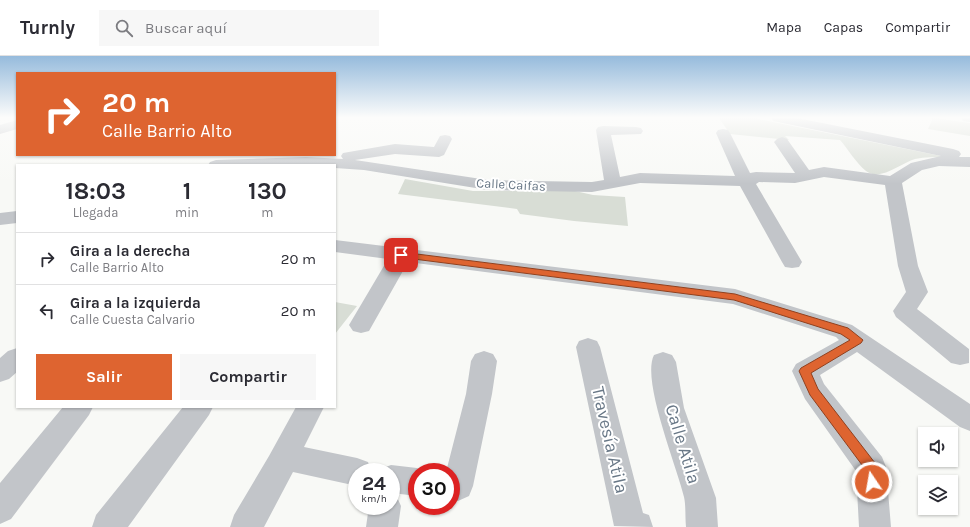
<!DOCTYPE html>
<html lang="es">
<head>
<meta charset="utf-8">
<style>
  :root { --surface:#fff; --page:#f7f7f7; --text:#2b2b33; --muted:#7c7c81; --line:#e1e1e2; --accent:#de6430 }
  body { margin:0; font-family:Karla,sans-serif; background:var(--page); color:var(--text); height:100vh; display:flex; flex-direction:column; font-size:15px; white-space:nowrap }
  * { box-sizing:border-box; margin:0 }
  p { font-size:13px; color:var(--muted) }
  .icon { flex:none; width:22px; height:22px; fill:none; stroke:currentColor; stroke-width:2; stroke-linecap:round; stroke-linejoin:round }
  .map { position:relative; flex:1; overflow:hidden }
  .details { position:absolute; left:16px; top:108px; width:320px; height:244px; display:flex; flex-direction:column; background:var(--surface); border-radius:0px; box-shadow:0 1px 3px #0004 }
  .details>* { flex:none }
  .hud { position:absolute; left:16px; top:16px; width:320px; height:84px; border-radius:0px; box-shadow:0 1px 3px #0004; background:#de6430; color:#fff; overflow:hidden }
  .buttons { position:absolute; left:918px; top:371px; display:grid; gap:8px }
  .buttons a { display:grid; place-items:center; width:40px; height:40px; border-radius:0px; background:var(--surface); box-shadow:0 1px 3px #0004; font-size:20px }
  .speed { position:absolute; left:348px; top:407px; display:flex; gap:8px; font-size:20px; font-weight:700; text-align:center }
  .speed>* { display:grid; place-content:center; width:52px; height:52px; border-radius:50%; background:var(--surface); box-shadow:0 1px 3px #0004; line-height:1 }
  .speed small { font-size:10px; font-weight:400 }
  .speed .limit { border:6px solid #d22; background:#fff; color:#111 }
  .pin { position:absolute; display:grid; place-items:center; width:34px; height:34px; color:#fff; margin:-17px; border-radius:8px; box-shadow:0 2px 6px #0006 }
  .me { position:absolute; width:44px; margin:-22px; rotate:348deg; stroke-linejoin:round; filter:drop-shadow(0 0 3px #0008) }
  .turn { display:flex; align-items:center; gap:14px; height:84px; padding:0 20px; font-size:18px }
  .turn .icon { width:52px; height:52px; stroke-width:2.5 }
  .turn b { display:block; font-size:28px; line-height:34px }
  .eta { display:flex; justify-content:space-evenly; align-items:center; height:68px; text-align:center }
  .eta b { font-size:24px; font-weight:700; line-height:28px }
  .action { display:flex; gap:8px; margin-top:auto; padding:8px 20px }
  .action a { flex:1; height:46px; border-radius:0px; background:var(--accent); color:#fff; font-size:16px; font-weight:700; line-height:46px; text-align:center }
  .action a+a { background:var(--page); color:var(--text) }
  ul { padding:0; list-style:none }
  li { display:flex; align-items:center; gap:12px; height:52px; padding:0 20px; border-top:1px solid var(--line) }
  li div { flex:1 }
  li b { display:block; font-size:15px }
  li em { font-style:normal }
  header { display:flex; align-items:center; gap:24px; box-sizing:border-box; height:56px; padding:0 20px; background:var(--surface); border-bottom:1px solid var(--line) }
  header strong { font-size:19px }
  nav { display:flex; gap:22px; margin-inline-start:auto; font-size:14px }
  .search { width:280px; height:36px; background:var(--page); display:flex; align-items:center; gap:10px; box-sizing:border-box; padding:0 14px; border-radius:0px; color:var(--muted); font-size:15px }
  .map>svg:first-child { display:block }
</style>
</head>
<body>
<header>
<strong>Turnly</strong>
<div class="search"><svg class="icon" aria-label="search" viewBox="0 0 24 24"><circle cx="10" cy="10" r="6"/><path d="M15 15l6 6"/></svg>Buscar aquí</div>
<nav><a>Mapa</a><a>Capas</a><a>Compartir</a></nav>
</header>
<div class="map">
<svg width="970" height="471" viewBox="0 0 970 471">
  <rect width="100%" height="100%" fill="#f8f9f6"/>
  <!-- green -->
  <path fill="#d8ddd5" d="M719,62H753L946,101C935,101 925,101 915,103C901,107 880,126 866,115C856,107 848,93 840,84L785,80L789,84L730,78Z
    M933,62L970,67V80L928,73Z
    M405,123L473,135H575L593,139L625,141L628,170L574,165L520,158L517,153L398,138Z
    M335,246L357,250L335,278Z"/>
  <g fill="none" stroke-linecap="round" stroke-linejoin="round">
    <!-- minor -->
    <path fill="#c2c5c9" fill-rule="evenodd" d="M771,62H797L953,93L959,95L961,98L959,101H970V111L939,110L922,114L902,127L918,210L928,236L917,253L969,293V307L960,309L951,307L896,261L893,255L906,236L898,210L885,129L824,121L795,127L759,126L756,128L802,206L799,211L792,212L785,211L782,206L740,130L640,127L592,136L488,134L364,114L335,112V109H208L210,106L216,104L306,101L343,103L341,100L343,97L395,88L434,91L440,80L445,79L450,80L452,83L444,99L439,101L395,98L355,104L488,124L592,126L604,124L596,74L598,71L603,70L636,71L641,72L643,75L641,78L611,79L620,121L640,117L735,120L716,77L718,74L723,73L728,74L730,77L750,117L756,116L795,117L774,86L777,83L782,81L787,83L809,114L824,111L890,120L911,107L941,100L778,66L773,65Z
      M961,62H970V66L963,65Z
      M17,64V73L0,78V69Z
      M17,155V167L0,169V157Z
      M335,184L735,233L852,269L970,348V375L960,371L857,296L820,319L824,328L882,401L886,411L891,471H859L856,415L805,343L792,315L796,308L839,284L836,281L733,248L408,206L369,275L361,277L353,275L349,269L388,203L335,196Z
      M588,282L597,285L600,291L643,457L649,459L653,471L614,470L576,291L579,285Z
      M17,292V316L9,323L0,326V302L8,295Z
      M484,295L493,298L497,305L492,338L473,430L469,440L458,445L451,444V416H446L466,338L471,305L475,298Z
      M663,296L672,299L676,306L684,352L716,442L718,471H686C685,461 686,450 684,441C677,411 641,324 654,299Z
      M63,351H93L89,359L11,463L0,468V427Z
      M183,351H213L209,359L128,471H92L96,459Z
      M296,351H324L304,391L357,402L368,406L372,416H357V430L293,416L264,471H230L234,459L269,400Z
      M391,409L417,412L428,416H417V440L392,437L396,439L401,450L398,471H366L369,450H391V416H379L380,413Z"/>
  </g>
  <!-- sky -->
  <linearGradient id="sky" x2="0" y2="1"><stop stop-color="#96bbdc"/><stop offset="0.48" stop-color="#fcfcfb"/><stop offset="1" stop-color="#fcfcfb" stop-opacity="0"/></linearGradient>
  <rect width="970" height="128" fill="url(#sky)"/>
  <!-- route -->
  <path fill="#de6430" stroke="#90411f" d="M401,196L735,238L848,272L863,284L861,287L811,317L818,333L875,407L878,426L876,430L872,432L867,430L865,413L810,339L799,315L801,312L850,284L841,278L734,244L398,201L397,199Z"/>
  <g text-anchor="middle" stroke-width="4" stroke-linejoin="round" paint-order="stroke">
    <!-- far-street labels -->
    <g font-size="13" fill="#687786" stroke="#fff">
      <text transform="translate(511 128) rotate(3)" y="5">Calle Caifas</text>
    </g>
    <!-- near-street labels -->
    <g font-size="18" fill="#687786" stroke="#fff">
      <text transform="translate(610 384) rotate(77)" y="6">Travesía Atila</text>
      <text transform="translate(683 388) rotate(73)" y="6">Calle Atila</text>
    </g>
  </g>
</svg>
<div class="buttons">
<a><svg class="icon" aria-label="sound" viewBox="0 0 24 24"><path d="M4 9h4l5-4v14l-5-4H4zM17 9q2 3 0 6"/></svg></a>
<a><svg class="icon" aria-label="layers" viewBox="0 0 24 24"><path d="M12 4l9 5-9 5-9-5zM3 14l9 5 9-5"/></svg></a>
</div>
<div class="speed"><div>24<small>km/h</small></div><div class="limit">30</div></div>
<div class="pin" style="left:401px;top:199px;background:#d93025"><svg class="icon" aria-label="arrive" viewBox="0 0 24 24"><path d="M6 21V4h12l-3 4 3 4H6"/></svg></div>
<svg class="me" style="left:872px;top:426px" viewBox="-20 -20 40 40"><circle r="17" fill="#de6430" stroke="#fff" stroke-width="3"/><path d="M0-11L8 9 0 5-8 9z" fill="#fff"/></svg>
<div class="hud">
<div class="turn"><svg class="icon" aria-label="right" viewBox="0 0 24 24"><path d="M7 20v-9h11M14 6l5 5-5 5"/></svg><div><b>20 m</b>Calle Barrio Alto</div></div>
</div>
<section class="details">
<div class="eta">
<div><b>18:03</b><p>Llegada</p></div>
<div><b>1</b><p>min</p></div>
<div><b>130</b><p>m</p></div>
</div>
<ul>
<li><svg class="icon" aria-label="right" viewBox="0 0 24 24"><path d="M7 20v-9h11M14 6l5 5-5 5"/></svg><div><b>Gira a la derecha</b><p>Calle Barrio Alto</p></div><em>20 m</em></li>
<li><svg class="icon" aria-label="left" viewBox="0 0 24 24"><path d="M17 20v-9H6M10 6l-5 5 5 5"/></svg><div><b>Gira a la izquierda</b><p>Calle Cuesta Calvario</p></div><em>20 m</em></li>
</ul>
<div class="action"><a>Salir</a><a>Compartir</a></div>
</section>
</div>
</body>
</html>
